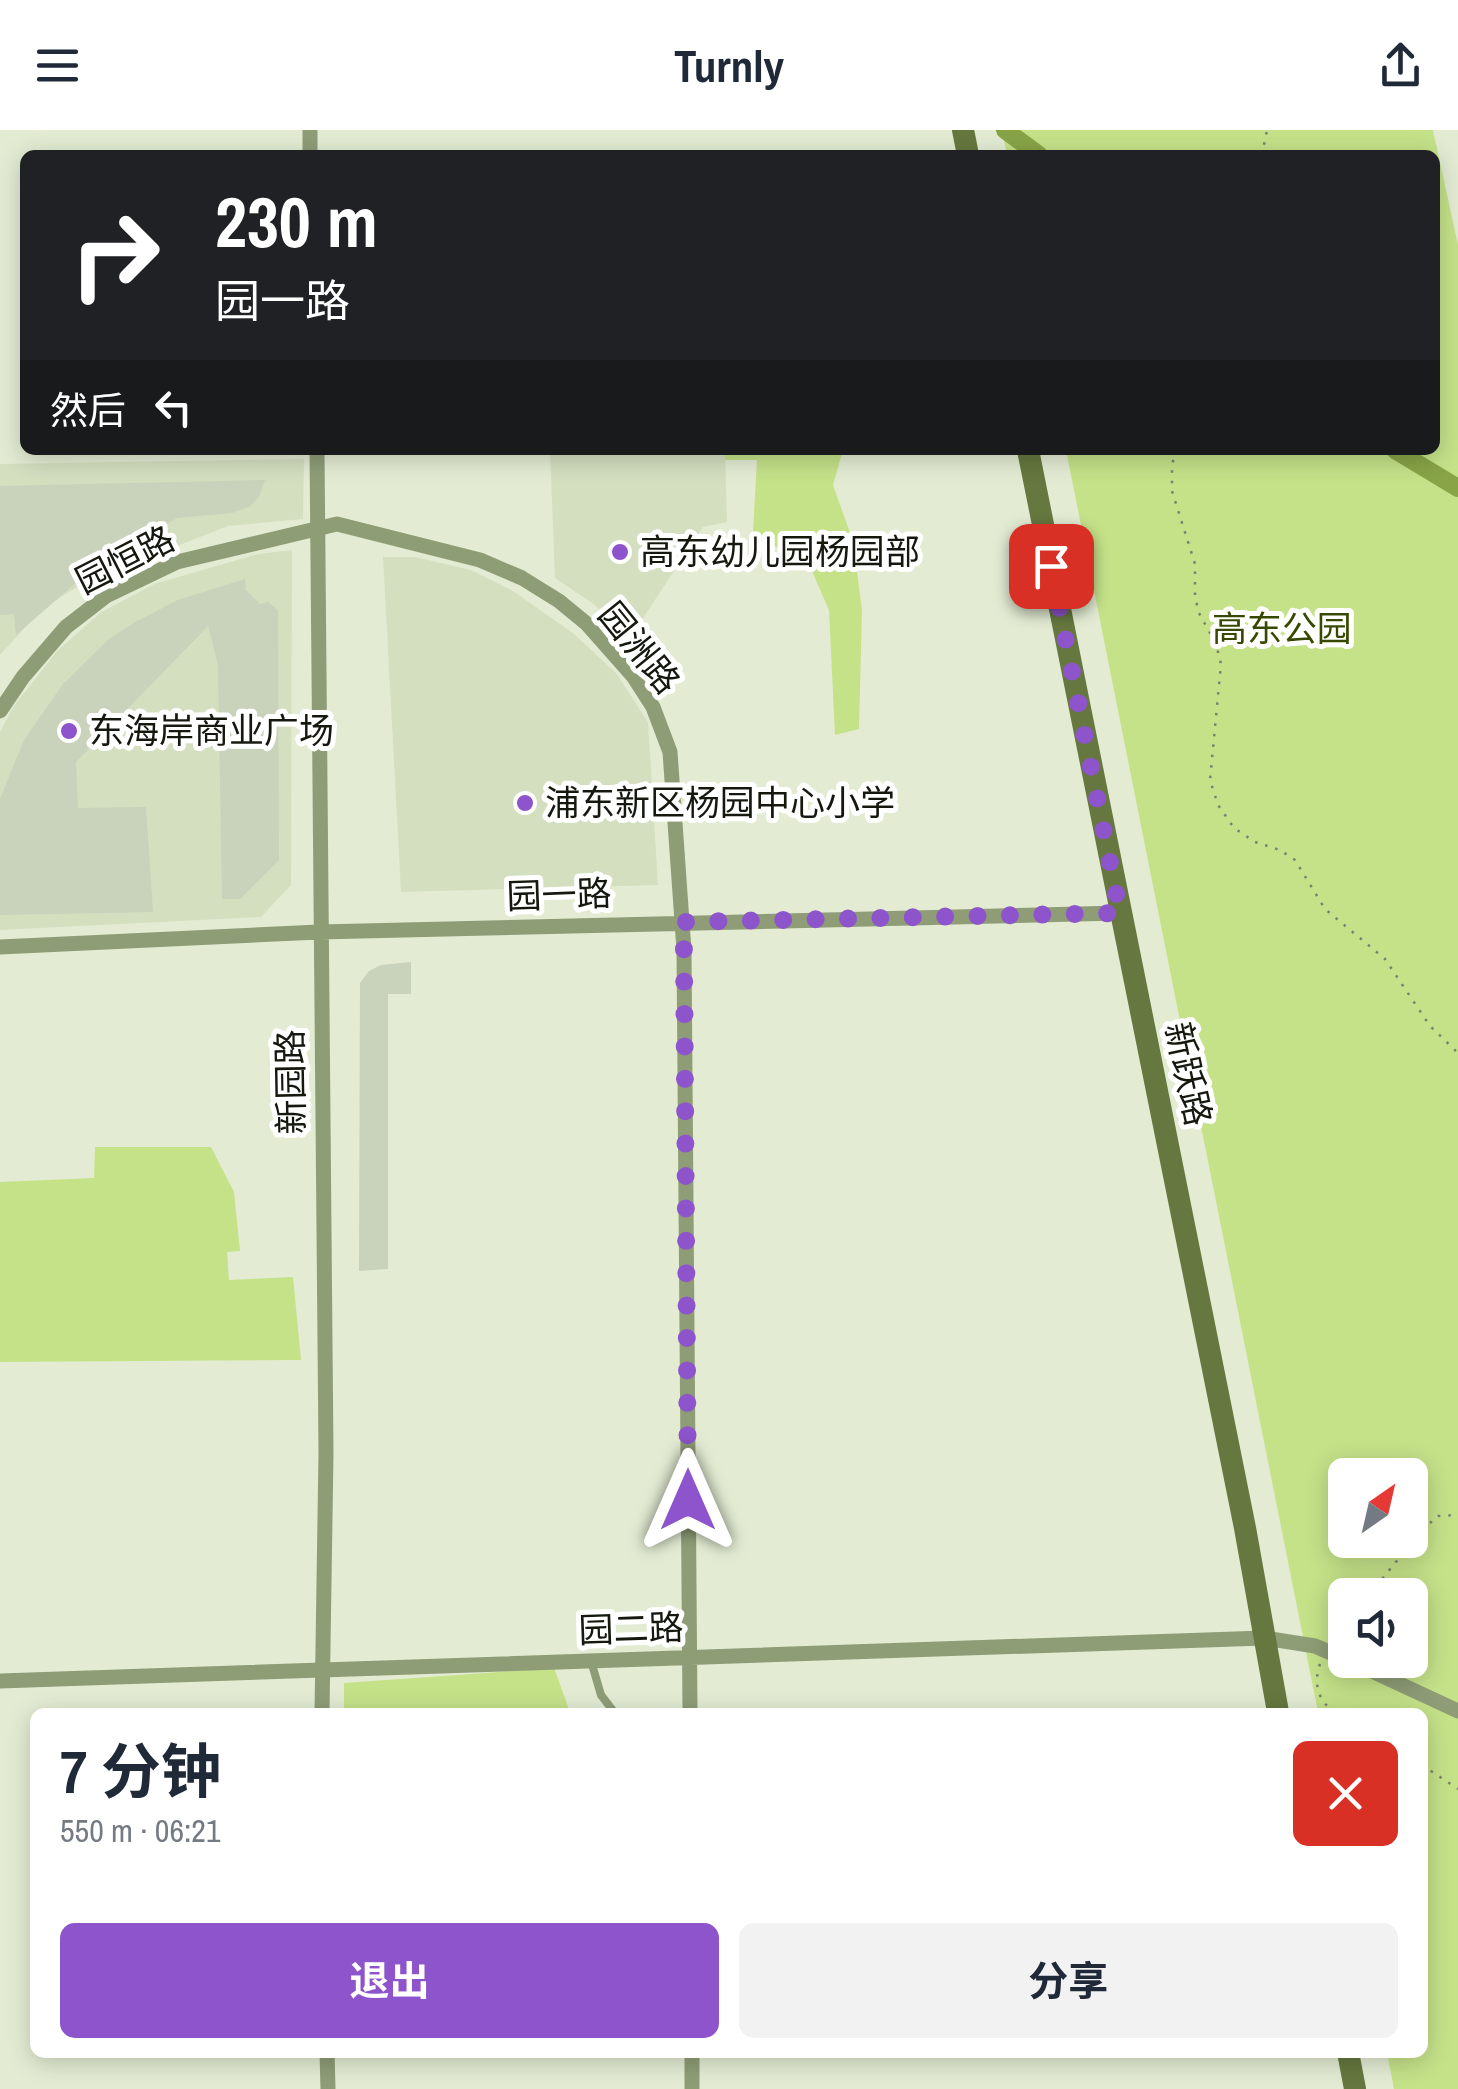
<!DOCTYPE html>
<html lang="zh">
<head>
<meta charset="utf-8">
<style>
  :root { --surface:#fff; --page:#f2f2f3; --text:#1f2937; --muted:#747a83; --accent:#8e54cb }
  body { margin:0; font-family:"Archivo Narrow","Noto Sans SC",sans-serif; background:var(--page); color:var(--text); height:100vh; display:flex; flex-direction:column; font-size:38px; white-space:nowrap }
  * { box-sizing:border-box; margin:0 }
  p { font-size:32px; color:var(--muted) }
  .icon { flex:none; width:55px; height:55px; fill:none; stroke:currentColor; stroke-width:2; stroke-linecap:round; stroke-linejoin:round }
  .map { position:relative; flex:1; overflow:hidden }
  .drawer { position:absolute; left:30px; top:1578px; width:1398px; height:350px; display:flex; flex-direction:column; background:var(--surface); border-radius:15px; box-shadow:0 5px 25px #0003 }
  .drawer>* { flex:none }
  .banner { position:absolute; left:20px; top:20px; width:1420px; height:305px; border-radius:15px; box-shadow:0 5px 25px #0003; background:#202124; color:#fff; overflow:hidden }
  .needle { width:65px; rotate:34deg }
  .buttons { position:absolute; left:1328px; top:1328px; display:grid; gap:20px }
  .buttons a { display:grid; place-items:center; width:100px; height:100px; border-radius:15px; background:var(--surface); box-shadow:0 5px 25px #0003; font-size:50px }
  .pin { position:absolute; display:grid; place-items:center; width:85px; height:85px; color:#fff; margin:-42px; border-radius:20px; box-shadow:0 5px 15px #0006 }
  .me { position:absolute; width:110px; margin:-55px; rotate:0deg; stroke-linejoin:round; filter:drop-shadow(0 0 8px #0008) }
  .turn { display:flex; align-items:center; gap:35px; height:210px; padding:0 30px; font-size:45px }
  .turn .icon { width:130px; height:130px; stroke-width:2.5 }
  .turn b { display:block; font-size:70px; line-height:85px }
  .then { display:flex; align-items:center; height:95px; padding:0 30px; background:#0003; gap:20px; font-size:38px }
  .round { display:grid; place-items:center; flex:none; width:105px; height:105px; border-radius:15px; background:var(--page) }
  .summary { display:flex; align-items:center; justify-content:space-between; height:170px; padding:0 30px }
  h1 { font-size:60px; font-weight:700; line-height:75px }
  .action { display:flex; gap:20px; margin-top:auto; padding:20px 30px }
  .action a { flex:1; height:115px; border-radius:15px; background:var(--accent); color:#fff; font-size:40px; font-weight:700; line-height:115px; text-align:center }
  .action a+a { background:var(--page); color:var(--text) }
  header { display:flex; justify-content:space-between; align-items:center; height:130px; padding:0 30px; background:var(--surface); font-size:45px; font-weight:700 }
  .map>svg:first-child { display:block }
</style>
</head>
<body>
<header><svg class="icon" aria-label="menu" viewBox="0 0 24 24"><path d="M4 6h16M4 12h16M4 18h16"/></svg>Turnly<svg class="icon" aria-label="share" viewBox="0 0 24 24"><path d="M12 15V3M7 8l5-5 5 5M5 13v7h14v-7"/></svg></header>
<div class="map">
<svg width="1458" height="1959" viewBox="0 0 1458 1959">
  <rect width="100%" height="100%" fill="#e3ecd3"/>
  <!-- built -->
  <path fill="#d4dfc0" d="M550,320H725L727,392L703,397L628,511L595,475L555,448Z
    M304,329L303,389L228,396L85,452L42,479L0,525V334Z
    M292,420L291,755L261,787L0,800V602L13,577L57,521L100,483L154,454L258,424Z
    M383,427H415L471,440L513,461L573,503L616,543L648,592L658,755L401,762Z"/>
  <!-- green -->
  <path fill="#c5e289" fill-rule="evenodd" d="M1002,0H1433L1458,115V1959H1394L1387,1923L1422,1922V1582H1318L1066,320H1435V25H1007ZM1345,1345H1410V1410H1345ZM1345,1465H1410V1530H1345Z
    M725,320H843L833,355L853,411L862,480L859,599L835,605L829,480L811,439L753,402L757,330H725Z
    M95,1017H211L234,1062L240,1121L227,1122L229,1150L293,1147L301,1230L0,1232V1052L94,1048Z
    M554,1538L570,1582H344V1553Z"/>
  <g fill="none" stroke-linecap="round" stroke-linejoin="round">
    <!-- canal -->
    <path stroke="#88a447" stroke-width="18" d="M1005,0L1039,25
      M1395,320L1458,358"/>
  </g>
  <!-- building -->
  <path fill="#c9d2ba" d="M265,350L259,367L249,377L232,383L177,388L93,438L16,505L14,484L0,485V356Z
    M245,449L246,460L260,474L268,472L278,480L279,730L240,769H222L218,535L208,496L76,632L78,678L146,677L153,782L0,785V669L24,610L63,554L109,509L137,491L178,470Z
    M411,832V864H388V1139L359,1141L360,853L369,841L381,835Z"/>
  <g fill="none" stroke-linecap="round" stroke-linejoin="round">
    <!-- path -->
    <path stroke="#7b8170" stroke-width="2.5" stroke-dasharray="2.5 8" stroke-linecap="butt" d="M1262,25L1267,0
      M1177,320L1172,334V361L1195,434V467L1199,483L1216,514L1221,534L1210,650L1218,675L1234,698L1255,712L1280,720L1295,730L1325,779L1385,829L1430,896L1458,923
      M1369,1465L1422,1400L1438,1386L1458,1385
      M1337,1506L1345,1495
      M1320,1534C1313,1553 1318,1573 1336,1582
      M1422,1635L1458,1659"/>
    <!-- lane -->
    <path stroke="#8f9d77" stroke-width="8" d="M591,1531L601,1565L614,1582"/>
    <!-- street -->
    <path stroke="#8f9d77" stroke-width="15" d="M310,0V25
      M317,320L326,1323L322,1582
      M0,581L23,547L66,497L106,466L177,432L337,394L480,430L522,448L559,471L587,494L633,546L653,577L670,622L684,820L690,1582
      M0,817L319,802L1120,783
      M1348,1530L1458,1581
      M0,1551L1264,1508L1315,1516L1345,1529
      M327,1922L328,1959
      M692,1922V1959"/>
    <!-- secondary -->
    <path stroke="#66783f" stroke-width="22" d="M963,0L968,25
      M1028,320L1245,1398L1278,1582
      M1348,1922L1355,1959"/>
  </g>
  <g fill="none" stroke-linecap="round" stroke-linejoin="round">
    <!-- route -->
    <path stroke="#8e54cb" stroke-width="18" stroke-dasharray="0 32.4" d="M688,1370L684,820L681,792L1120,783L1051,436"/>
  </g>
  <!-- markers -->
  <g fill="#8e54cb" stroke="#fff" stroke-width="4">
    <circle cx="620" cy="422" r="10"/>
    <circle cx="69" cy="601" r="10"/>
    <circle cx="525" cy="673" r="10"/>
  </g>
  <g text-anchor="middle" stroke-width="10" stroke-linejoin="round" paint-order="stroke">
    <!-- poi labels -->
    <g font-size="35" fill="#15180f" stroke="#fff" text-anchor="start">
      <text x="640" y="434">高东幼儿园杨园部</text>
      <text x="89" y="613">东海岸商业广场</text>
      <text x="545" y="685">浦东新区杨园中心小学</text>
    </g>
    <!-- street labels -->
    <g font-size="35" fill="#15180f" stroke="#fff">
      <text transform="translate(125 430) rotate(-27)" y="12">园恒路</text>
      <text transform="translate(639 518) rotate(51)" y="12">园洲路</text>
      <text transform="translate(559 765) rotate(-2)" y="12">园一路</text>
      <text transform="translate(1188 944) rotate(78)" y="12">新跃路</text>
      <text transform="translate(291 952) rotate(-91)" y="12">新园路</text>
      <text transform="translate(631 1499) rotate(-2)" y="12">园二路</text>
    </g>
    <!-- park labels -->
    <g font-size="35" fill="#374900" stroke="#fff">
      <text x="1282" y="511">高东公园</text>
    </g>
  </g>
</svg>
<div class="buttons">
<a><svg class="needle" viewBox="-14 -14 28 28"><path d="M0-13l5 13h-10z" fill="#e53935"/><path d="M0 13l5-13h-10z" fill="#747a83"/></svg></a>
<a><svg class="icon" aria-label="sound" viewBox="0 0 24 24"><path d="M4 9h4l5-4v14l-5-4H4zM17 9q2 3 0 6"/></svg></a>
</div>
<div class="pin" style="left:1051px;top:436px;background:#d93025"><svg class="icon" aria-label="arrive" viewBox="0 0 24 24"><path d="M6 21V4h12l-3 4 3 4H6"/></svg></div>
<svg class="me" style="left:688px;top:1370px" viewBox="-20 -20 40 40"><path d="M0-17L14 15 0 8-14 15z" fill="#8e54cb" stroke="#fff" stroke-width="4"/></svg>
<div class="banner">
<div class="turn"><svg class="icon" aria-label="right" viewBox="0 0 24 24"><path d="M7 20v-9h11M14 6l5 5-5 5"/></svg><div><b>230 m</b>园一路</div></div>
<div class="then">然后<svg class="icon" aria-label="left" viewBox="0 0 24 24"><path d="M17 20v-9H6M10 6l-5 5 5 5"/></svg></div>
</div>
<section class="drawer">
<div class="summary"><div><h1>7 分钟</h1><p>550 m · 06:21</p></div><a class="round" style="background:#d93025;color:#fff"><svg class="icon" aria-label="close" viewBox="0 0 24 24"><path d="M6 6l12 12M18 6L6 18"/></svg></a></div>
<div class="action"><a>退出</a><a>分享</a></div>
</section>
</div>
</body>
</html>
